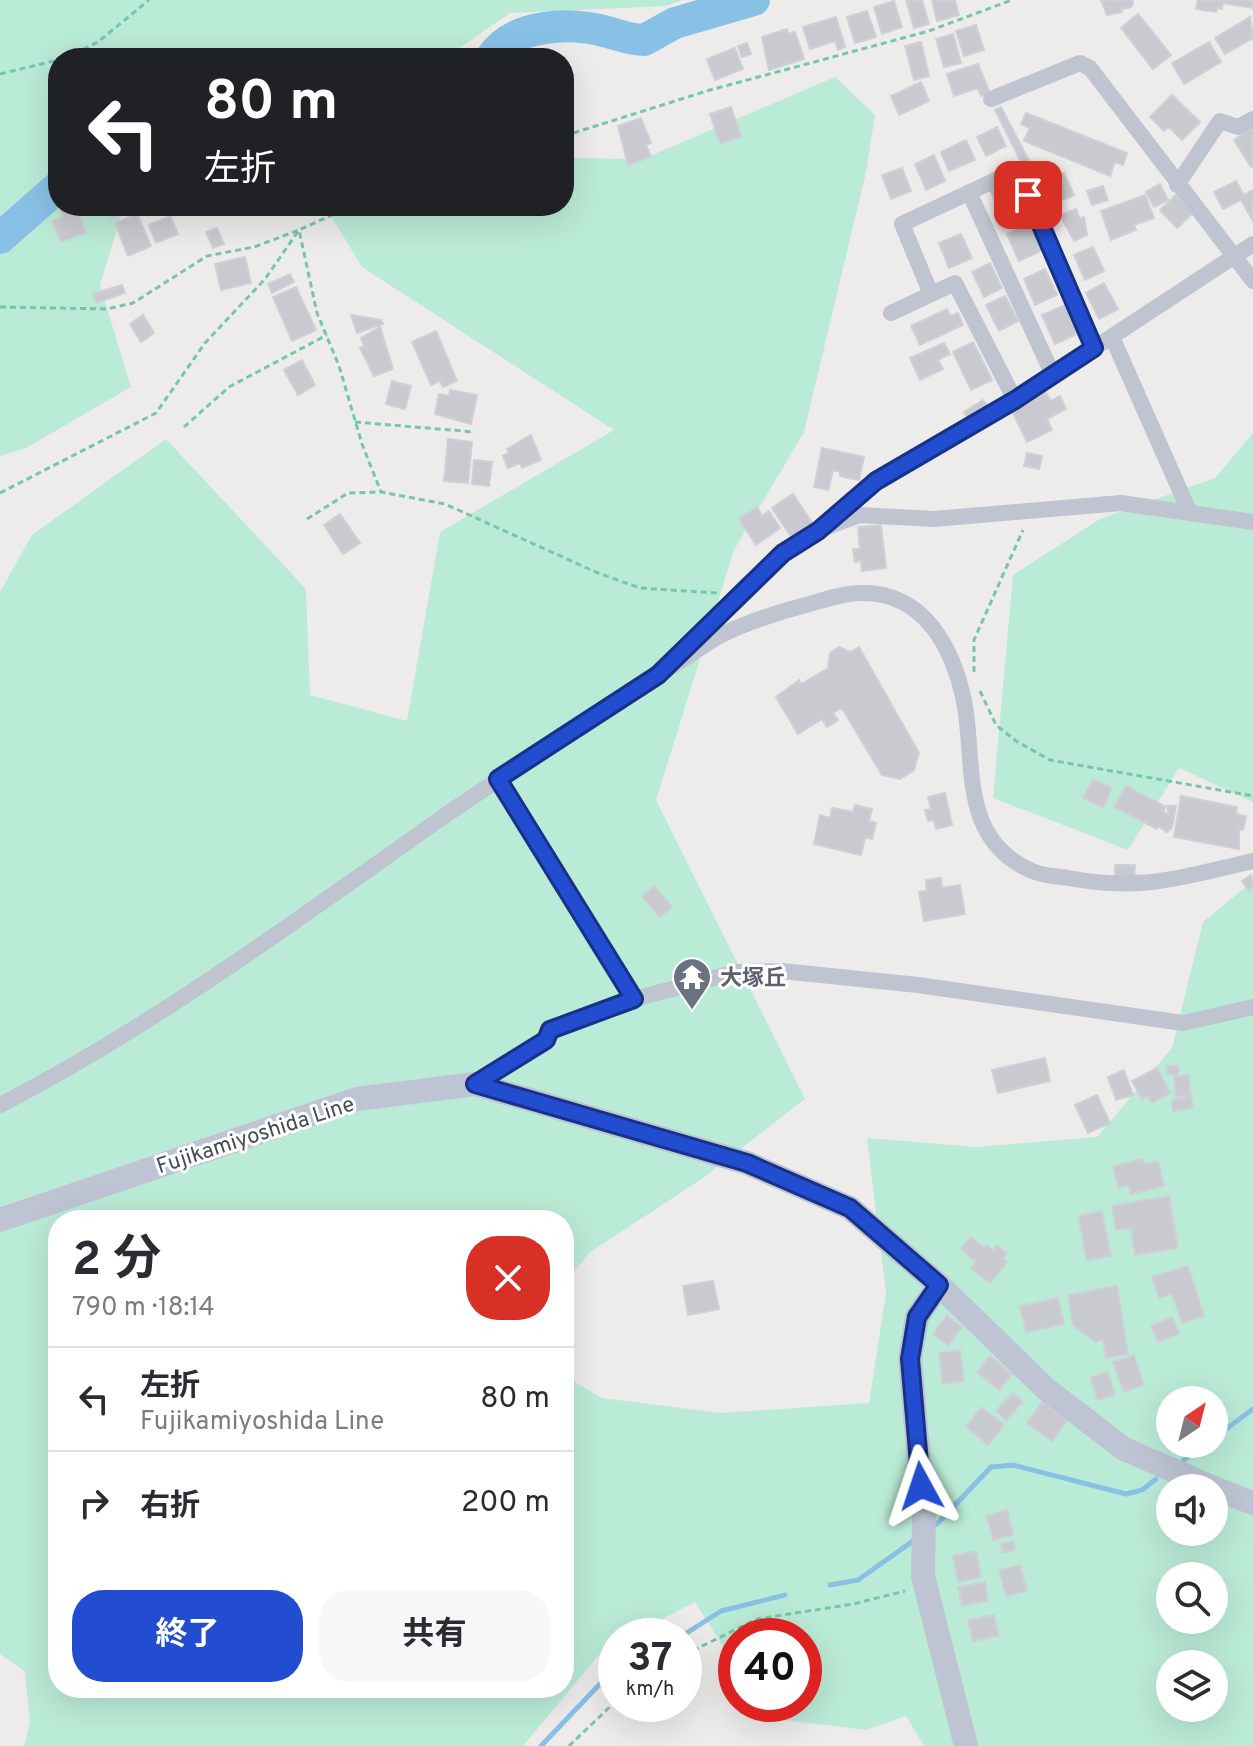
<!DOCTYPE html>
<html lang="ja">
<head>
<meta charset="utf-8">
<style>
  :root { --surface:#fff; --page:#f7f7f7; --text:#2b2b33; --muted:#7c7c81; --line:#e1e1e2; --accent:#224dd1 }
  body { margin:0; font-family:Overpass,"Noto Sans JP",sans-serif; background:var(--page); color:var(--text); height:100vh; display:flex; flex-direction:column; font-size:30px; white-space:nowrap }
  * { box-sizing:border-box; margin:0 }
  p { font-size:26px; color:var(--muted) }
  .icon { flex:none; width:44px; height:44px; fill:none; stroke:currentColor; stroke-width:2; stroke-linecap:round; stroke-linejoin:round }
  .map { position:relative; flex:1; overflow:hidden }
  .side { position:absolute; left:48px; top:1210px; width:526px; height:488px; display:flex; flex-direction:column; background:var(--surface); border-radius:32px; box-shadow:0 8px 32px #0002 }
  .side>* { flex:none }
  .banner { position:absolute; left:48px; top:48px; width:526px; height:168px; border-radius:32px; box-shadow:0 8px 32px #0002; background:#202124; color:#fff; overflow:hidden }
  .needle { width:52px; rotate:35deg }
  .controls { position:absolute; left:1156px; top:1386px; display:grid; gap:16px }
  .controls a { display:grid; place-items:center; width:72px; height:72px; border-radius:50%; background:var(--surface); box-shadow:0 8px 32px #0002; font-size:40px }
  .speed { position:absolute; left:598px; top:1618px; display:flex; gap:16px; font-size:40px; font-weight:700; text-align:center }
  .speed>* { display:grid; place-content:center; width:104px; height:104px; border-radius:50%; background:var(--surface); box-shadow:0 8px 32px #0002; line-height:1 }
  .speed small { font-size:20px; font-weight:400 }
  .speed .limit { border:12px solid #d22; background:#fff; color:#111 }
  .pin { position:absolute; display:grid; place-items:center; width:68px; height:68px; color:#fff; margin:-34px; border-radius:16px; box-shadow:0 4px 12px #0006 }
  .me { position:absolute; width:88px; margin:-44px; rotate:355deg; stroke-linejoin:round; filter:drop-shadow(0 0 6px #0008) }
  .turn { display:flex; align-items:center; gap:28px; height:168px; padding:0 24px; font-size:36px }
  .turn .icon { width:104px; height:104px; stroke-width:2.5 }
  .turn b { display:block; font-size:56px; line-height:68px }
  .round { display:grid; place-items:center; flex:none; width:84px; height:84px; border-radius:32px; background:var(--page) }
  .head { display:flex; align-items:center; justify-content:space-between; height:136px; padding:0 24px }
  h1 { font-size:48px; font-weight:700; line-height:60px }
  .button { display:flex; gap:16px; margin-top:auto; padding:16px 24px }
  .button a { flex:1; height:92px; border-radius:32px; background:var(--accent); color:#fff; font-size:32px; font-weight:700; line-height:92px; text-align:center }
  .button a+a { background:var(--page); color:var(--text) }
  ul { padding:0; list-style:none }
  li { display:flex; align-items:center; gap:24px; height:104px; padding:0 24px; border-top:2px solid var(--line) }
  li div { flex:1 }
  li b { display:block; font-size:30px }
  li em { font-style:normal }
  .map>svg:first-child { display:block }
</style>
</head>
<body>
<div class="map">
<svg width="1253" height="1746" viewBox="0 0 1253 1746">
  <rect width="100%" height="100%" fill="#eeebeb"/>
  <!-- green -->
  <path fill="#baebd6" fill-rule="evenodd" d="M0,0H682L666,6L510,13L445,58H58V206H124L100,285L131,387L26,448L0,456Z
    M835,77L875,115L866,172L804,432L734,550L656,800L805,1099L703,1178L589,1253L564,1284V1220H58V1688H564V1376L602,1398L720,1413L869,1403L886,1293L867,1138L976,1147L1097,1137L1172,1048L1203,922L1253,881V1746H924L906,1716L866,1730L784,1720L769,1704H804V1636H736V1667L695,1602L630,1636H616V1643L602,1651L523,1746H24L30,1722L25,1671L0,1654V592L32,535L166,439L306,589L310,695L407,721L440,532L614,430L362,267L325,206H564V158L643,159ZM1170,1400H1214V1444H1170ZM1170,1488H1214V1532H1170ZM1170,1576H1214V1620H1170ZM1170,1664H1214V1708H1170Z
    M1253,433V802L1179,768L1128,850L993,798L1013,575L1100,519L1215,478Z"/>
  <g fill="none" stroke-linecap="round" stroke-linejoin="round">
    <!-- stream -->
    <path stroke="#89c1e6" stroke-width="5" d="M1214,1438L1253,1409
      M1184,1460L1205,1444
      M937,1524L991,1467L1013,1465L1126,1494L1142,1490L1156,1479
      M830,1585L858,1580L913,1541
      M682,1636L721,1611L785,1595
      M541,1746L616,1667"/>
    <!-- river -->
    <path stroke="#89c1e6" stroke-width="32" d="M491,58C513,23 571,22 607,32C620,35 630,40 644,40L675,23L754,0
      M0,238L58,187"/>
  </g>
  <!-- building -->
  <path fill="#c9c9d0" stroke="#cfd0d7" stroke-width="2" d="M906,0H922L929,24L914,28Z
    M932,0H955L959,15L937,21Z
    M1101,0H1132L1133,3L1131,7L1121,9L1122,12L1107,15Z
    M1198,0H1253V8L1223,3L1222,9L1217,8L1216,12L1196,9Z
    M894,1L902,27L882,34L874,7Z
    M867,11L876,37L855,43L847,17Z
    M1138,14L1171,55L1153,69L1121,28Z
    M836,17L845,47L838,50L835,41L810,49L803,27Z
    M1250,17L1253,38L1225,54L1215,38Z
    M976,25L984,50L964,56L956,31Z
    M787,29L788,34L795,32L804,59L769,70L762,37Z
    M953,34L961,63L944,67L936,39Z
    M921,42L929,76L914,80L905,46Z
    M1209,42L1221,62L1184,84L1172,63Z
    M747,43L751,54L742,57L738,46Z
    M735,48L743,69L715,80L707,59Z
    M978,64L990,93L981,96L978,88L954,96L947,74Z
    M921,82L929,101L899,115L891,96Z
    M1172,95L1200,122L1182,140L1169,127L1164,131L1150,117Z
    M731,107L741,137L720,144L710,114Z
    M1001,107L1037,176L1030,180L995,110Z
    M1026,113L1127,153L1123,165L1115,162L1110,176L1024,141L1030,128L1021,124Z
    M641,118L651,143L646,145L651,157L628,165L618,126Z
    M997,127L1006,146L986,156L977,137Z
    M1253,128V166L1251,167L1234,140Z
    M966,140L975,160L949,171L941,152Z
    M934,155L945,181L926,190L915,164Z
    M902,168L911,191L891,199L882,175Z
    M1064,173L1074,195L1053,204L1043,183Z
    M1236,181L1244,195L1253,190V221L1241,200L1223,209L1214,192Z
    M1012,183L1023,209L1003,217L991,192Z
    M1160,184L1168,200L1154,207L1146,192Z
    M1103,186L1108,200L1092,205L1087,191Z
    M1145,195L1154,218L1134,225L1136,230L1111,240L1101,211Z
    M1176,195L1193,213L1177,228L1160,210Z
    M75,206L86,233L61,242L52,221L63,217L59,208Z
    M117,206H127L129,211L112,218L108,210Z
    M1076,209L1080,219L1084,217L1087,235L1074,241L1060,215Z
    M137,214L151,246L128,256L115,223Z
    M170,216L178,234L156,243L149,225Z
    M1031,223L1043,250L1019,261L1007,234Z
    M217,228L224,244L213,248L206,232Z
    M961,234L972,258L949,268L939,243Z
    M1093,247L1104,271L1085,280L1074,255Z
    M245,257L251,283L221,290L215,264Z
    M990,263L1002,288L984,297L972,272Z
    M1045,269L1057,295L1035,305L1024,279Z
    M290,274L294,282L272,293L268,284Z
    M1104,283L1118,309L1099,319L1086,293Z
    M122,285L125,293L96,303L93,294Z
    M296,287L316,330L292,341L273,297Z
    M1005,296L1018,321L999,331L986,305Z
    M1065,305L1077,334L1055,344L1042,315Z
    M947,309L951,316L958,313L963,325L920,345L911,326Z
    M143,315L154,333L141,342L130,324Z
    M351,315L381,320L383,324L357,333Z
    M380,327L393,369L374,376L360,348L364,346L361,338Z
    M436,331L457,381L443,387L440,381L431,385L412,342Z
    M973,342L992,380L971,390L953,352Z
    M944,343L950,354L938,360L943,369L920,380L910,358Z
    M302,360L315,385L298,395L284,370Z
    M392,381L411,386L405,409L386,404Z
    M450,390L477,395L471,424L435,414L439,394L449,396Z
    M1046,393L1051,401L1060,396L1066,409L1047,419L1052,430L1027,442L1012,411Z
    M983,400L990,409L970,421L964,412Z
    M531,435L541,460L522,468L520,463L508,468L503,456L509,453L507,449Z
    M448,439L472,442L468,483L444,481Z
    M822,448L864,457L859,480L840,476V472L833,470L828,490L814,487Z
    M1027,453L1042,456L1039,469L1024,466Z
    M474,460L492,462L489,486L472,484Z
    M793,494L813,524L792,538L772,508Z
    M757,507L762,516L769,511L780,528L756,545L739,519Z
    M340,514L360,543L343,554L324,525Z
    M881,525L886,568L862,571L861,561L855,562L853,549H860L858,527Z
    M839,647L850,652L859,647L919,753L914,770L900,779L882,775L842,708L833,713L838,720L827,727L822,719L798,734L776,697L799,680L801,684L828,668L830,653Z
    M1093,779L1112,788L1103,808L1083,798Z
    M1126,786L1166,807L1163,812L1168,814V806H1176L1172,828L1167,832L1158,826L1157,829L1114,807Z
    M945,793L952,825L936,829L934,820L928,821L925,810L931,809L928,797Z
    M1181,796L1237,807L1236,814L1246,816L1243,830L1239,829V849L1174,837Z
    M855,805L872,809L869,821L876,823L872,839L865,837L861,855L814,844L820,815L830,818L832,808L853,812Z
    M1115,865H1135L1134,883L1115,882Z
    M1251,875L1253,888L1249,891L1242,881Z
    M941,878L942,888L960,885L965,914L924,921L919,892L927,891L926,880Z
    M654,886L672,907L660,917L642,896Z
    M1045,1058L1050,1081L998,1093L992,1070Z
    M1167,1066H1178V1074H1167Z
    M1157,1068L1170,1093L1152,1103L1148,1096L1142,1099L1132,1081Z
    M1124,1070L1133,1095L1116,1100L1108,1077Z
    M1188,1075L1191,1095L1176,1097L1174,1077Z
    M1097,1095L1110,1123L1088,1133L1075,1105Z
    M1191,1097L1193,1108L1173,1111L1172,1100Z
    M1143,1159L1144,1164L1158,1161L1164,1186L1131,1194L1129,1185L1118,1187L1113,1166Z
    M1169,1196L1178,1248L1135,1255L1131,1228L1116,1230L1112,1206Z
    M1102,1211L1111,1256L1087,1260L1078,1216Z
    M971,1237L984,1248L987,1245L993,1250L997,1245L1007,1254L1003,1258L1007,1262L990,1283L971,1268L976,1262L961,1249Z
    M1188,1266L1204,1316L1182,1323L1172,1294L1159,1298L1152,1277Z
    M713,1281L719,1309L688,1315L683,1286Z
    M1117,1286L1128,1354L1106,1358L1103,1340L1095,1342L1073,1325L1068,1295Z
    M1058,1298L1064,1324L1026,1332L1020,1306Z
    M947,1315L962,1327L948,1345L933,1334Z
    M1172,1317L1179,1334L1158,1342L1151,1326Z
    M960,1350L964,1381L943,1384L939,1353Z
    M1134,1355L1144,1385L1124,1392L1113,1362Z
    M990,1356L1012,1374L999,1390L977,1372Z
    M1108,1372L1115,1395L1097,1400L1091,1377Z
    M1013,1393L1023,1402L1006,1420L996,1411Z
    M1042,1402L1067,1420L1052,1441L1027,1423Z
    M981,1407L1004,1425L988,1445L966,1427Z
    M1007,1510L1013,1535L993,1540L987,1516Z
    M1013,1541L1015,1550L1003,1553L1001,1544Z
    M976,1551L981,1577L958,1582L953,1556Z
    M1020,1565L1027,1591L1006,1596L999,1570Z
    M985,1582L988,1601L962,1606L958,1587Z
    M994,1615L999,1636L973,1641L968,1620Z"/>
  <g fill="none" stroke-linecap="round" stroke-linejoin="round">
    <!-- path -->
    <path stroke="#74c6ae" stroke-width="3" stroke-dasharray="6 4" stroke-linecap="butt" d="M65,58L98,42L149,0
      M0,74L58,60
      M564,136L710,90L929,31L1012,0
      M0,307L107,309L133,303L207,256L254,247L299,230L317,313L339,366L362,444L381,492
      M355,422L475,432
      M184,427L229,387L327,335
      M0,493L156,413L205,343L265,279L299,230L352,206
      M307,519L348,493L381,492L445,504L598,573L640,588L717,593
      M974,672V640L1023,530
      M980,691L996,725L1016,741L1050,760L1253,796
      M684,1655L757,1619L853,1604L905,1591
      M569,1746L616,1701"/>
    <!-- street -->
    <path stroke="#bfc4d0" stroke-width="16" d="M991,99L1080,63L1090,68L1253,281
      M1177,185L1220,121L1238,127L1253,119
      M969,192L1052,373
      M931,294L902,224L1017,170L1094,348
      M891,313L955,283L1015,400
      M1112,337L1190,513
      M827,527L860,515L934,519L1121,503L1253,522
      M685,649L783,553L818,531L876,481L1015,400L1253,244
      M498,779L634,999L737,972L782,971L918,985L1183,1023L1253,1007
      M475,1084L546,1040L550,1030L634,999
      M0,1105C157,1024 299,918 443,817C533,755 626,697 717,637C745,623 772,614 802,606C821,601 842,593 862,593C924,592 953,648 964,701C976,762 958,839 1032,871C1043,876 1057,876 1068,878C1143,892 1182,877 1253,861"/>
    <!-- secondary -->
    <path stroke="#bec4d4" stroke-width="24" d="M0,1220L357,1099L475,1084L747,1163L850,1208L939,1285L1046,1389L1124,1449L1214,1488
      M939,1285L917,1317L910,1359L924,1517L923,1576L966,1746
      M1214,1488L1253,1503"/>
  </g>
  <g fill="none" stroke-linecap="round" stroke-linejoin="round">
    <!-- route casing -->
    <g stroke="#163288" stroke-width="20">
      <path id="route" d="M921,1486L910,1359L917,1317L939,1285L850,1208L747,1163L475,1084L546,1040L550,1030L634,999L498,779L658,675L783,553L818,531L876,481L1015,400L1094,348L1028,195"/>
    </g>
    <!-- route -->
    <use href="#route" stroke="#224dd1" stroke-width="14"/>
  </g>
  <!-- icons -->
  <defs>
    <g id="temple-pin" transform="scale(2)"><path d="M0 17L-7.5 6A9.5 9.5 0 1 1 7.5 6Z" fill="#6b7280" stroke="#fff"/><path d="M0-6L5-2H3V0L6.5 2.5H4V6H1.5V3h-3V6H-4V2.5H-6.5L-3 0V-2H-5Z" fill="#fff"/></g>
  </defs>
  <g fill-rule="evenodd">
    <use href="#temple-pin" x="692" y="977"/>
  </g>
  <g text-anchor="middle" stroke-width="6" stroke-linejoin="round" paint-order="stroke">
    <!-- worship labels -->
    <g font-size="22" font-weight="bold" fill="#5b616d" stroke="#fff" text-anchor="start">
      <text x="720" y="985">大塚丘</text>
    </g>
    <!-- street labels -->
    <g font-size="22" fill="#454b57" stroke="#fff">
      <text transform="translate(255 1134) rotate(-18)" y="8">Fujikamiyoshida Line</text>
    </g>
  </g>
</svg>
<div class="controls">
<a><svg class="needle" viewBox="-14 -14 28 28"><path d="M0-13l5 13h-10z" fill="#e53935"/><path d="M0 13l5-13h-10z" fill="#7c7c81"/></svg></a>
<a><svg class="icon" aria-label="sound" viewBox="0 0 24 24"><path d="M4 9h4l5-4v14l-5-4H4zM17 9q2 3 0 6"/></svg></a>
<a><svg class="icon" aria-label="search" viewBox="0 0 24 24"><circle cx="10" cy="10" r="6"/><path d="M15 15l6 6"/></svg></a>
<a><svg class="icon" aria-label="layers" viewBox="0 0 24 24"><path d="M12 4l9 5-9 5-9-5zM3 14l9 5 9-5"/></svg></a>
</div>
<div class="speed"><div>37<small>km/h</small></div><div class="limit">40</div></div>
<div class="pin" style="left:1028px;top:195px;background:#d93025"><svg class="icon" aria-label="arrive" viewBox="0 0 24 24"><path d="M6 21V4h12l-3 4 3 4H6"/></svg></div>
<svg class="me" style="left:921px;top:1486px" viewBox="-20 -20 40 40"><path d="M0-17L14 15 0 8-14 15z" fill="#224dd1" stroke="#fff" stroke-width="4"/></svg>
<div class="banner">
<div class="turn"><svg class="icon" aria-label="left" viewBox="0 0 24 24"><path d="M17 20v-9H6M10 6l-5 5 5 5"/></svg><div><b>80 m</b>左折</div></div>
</div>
<section class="side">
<div class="head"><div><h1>2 分</h1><p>790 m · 18:14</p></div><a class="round" style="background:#d93025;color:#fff"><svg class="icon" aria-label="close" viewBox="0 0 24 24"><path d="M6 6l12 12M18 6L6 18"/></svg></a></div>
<ul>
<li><svg class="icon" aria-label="left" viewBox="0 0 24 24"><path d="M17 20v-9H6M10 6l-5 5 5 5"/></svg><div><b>左折</b><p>Fujikamiyoshida Line</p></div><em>80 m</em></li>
<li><svg class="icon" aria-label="right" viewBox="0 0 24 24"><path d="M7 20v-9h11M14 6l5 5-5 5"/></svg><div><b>右折</b></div><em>200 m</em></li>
</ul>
<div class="button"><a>終了</a><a>共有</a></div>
</section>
</div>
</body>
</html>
